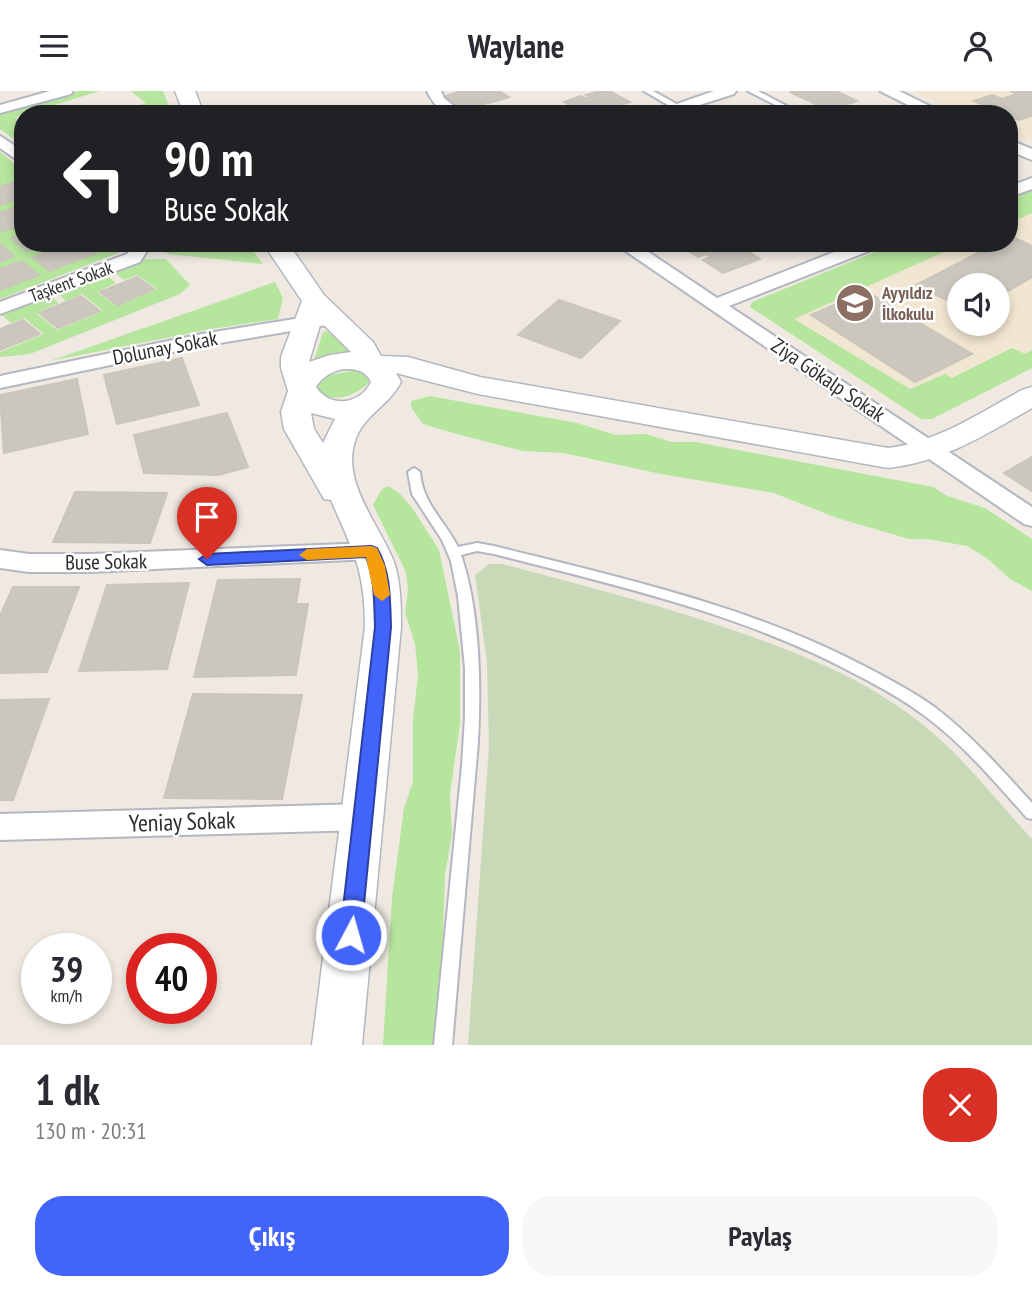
<!DOCTYPE html>
<html lang="tr">
<head>
<meta charset="utf-8">
<style>
  :root { --surface:#fff; --page:#f7f7f7; --text:#2b2b33; --muted:#7c7c81; --accent:#4264fb }
  body { margin:0; font-family:"PT Sans Narrow",sans-serif; background:var(--page); color:var(--text); height:100vh; display:flex; flex-direction:column; font-size:26px; white-space:nowrap }
  * { box-sizing:border-box; margin:0 }
  p { font-size:23px; color:var(--muted) }
  .icon { flex:none; width:38px; height:38px; fill:none; stroke:currentColor; stroke-width:2; stroke-linecap:round; stroke-linejoin:round }
  .map { position:relative; height:954px; overflow:hidden }
  .sheet { display:flex; flex-direction:column; background:var(--surface); flex:1 }
  .sheet>* { flex:none }
  .guide { position:absolute; left:14px; top:14px; width:1004px; height:147px; border-radius:28px; box-shadow:0 4px 10px #0003; background:#202124; color:#fff; overflow:hidden }
  .controls { position:absolute; left:947px; top:182px; display:grid; gap:14px }
  .controls a { display:grid; place-items:center; width:63px; height:63px; border-radius:50%; background:var(--surface); box-shadow:0 4px 10px #0003; font-size:35px }
  .speed { position:absolute; left:21px; top:842px; display:flex; gap:14px; font-size:35px; font-weight:700; text-align:center }
  .speed>* { display:grid; place-content:center; width:91px; height:91px; border-radius:50%; background:var(--surface); box-shadow:0 4px 10px #0003; line-height:1 }
  .speed small { font-size:18px; font-weight:400 }
  .speed .limit { border:10px solid #d22; background:#fff; color:#111 }
  .pin { position:absolute; display:grid; place-items:center; width:60px; height:60px; color:#fff; margin:-72px -30px; border-radius:50% 50% 50% 0; rotate:-45deg; box-shadow:0 0 7px #0007 }
  .pin .icon { rotate:45deg }
  .me { position:absolute; width:77px; margin:-38px; rotate:6deg; stroke-linejoin:round; filter:drop-shadow(0 0 5px #0008) }
  .turn { display:flex; align-items:center; gap:24px; height:147px; padding:0 35px; font-size:32px }
  .turn .icon { width:91px; height:91px; stroke-width:2.5 }
  .turn b { display:block; font-size:49px; line-height:60px }
  .round { display:grid; place-items:center; flex:none; width:74px; height:74px; border-radius:28px; background:var(--page) }
  .overview { display:flex; align-items:center; justify-content:space-between; height:119px; padding:0 35px }
  h1 { font-size:42px; font-weight:700; line-height:52px }
  .primary-button { display:flex; gap:14px; margin-top:auto; padding:14px 35px }
  .primary-button a { flex:1; height:80px; border-radius:28px; background:var(--accent); color:#fff; font-size:28px; font-weight:700; line-height:80px; text-align:center }
  .primary-button a+a { background:var(--page); color:var(--text) }
  header { display:flex; justify-content:space-between; align-items:center; height:91px; padding:0 35px; background:var(--surface); font-size:32px; font-weight:700 }
  .map>svg:first-child { display:block }
</style>
</head>
<body>
<header><svg class="icon" aria-label="menu" viewBox="0 0 24 24"><path d="M4 6h16M4 12h16M4 18h16"/></svg>Waylane<svg class="icon" aria-label="person" viewBox="0 0 24 24"><circle cx="12" cy="8" r="4"/><path d="M4 21q1-7 8-7t8 7"/></svg></header>
<div class="map">
<svg width="1032" height="954" viewBox="0 0 1032 954">
  <rect width="100%" height="100%" fill="#efe9e1"/>
  <!-- education -->
  <path fill="#f0e6d1" fill-rule="evenodd" d="M912,0H1032V49L1029,50L1010,42V23H965Z
    M1032,98V277L932,328L913,324L750,216L752,211L897,152H1010V107ZM959,194H998V233H959Z"/>
  <!-- green -->
  <path fill="#b6e59e" d="M79,0H100L15,26L23,32V55L0,38V23Z
    M131,0H163L172,23H115L146,12Z
    M0,61L23,79V152H115L121,161L0,208Z
    M1032,98V122L1010,132V107Z
    M146,152H247L263,173L169,163Z
    M897,152H964L794,228L910,298L945,283L952,287L1012,257L1025,263L1032,259V277L932,328H921L750,216L752,211Z
    M145,168H166L190,194L180,203L30,263L0,266V261L44,243L24,227L11,232L2,224L49,205L59,212L36,222L57,239L103,220L82,203L66,210L57,202L106,184L116,192L97,201L116,215L157,198L137,184L124,189L114,181Z
    M275,191L283,207L278,228L211,238L50,270Z
    M327,240L350,260L314,269L323,241Z
    M357,279L366,283L369,292C354,305 331,315 315,297L323,285Z
    M430,305L577,332L616,344L645,343L672,351H696L933,396L947,405L985,417L1032,448V500L1010,488L988,468L967,455L928,448H909L837,427L774,402L661,383L564,362L523,360L453,342L423,333L411,316V310Z
    M389,395L400,403L413,418L439,459L460,560V633L450,703L452,744L445,784L442,869L438,893L439,928L434,954H383L392,807L404,717L413,691V629L418,583L415,553L405,522L408,498L406,481L373,414L382,398Z"/>
  <!-- cemetery -->
  <path fill="#c8d9b8" d="M489,473H502C585,495 667,516 747,544C800,563 850,582 896,614C950,649 989,701 1032,748V954H468L489,656L487,571L475,484Z"/>
  <!-- building -->
  <path fill="#cbc7bf" stroke="#cbc5ba" stroke-width="2" d="M461,0H499L509,6L489,12L479,10L484,13L465,19L443,6Z
    M599,0H609L630,11L611,17L606,14L601,15L606,18L586,23L564,11L581,5L585,7L590,6L586,4Z
    M834,0L831,1H838L857,10L829,19L811,11L817,9H807L790,1Z
    M1010,0H1032V25L1019,29L1010,26V23H1003L974,10L992,4L1002,8L1017,3Z
    M20,89L23,92V106L0,114V96Z
    M23,114V134L3,140L0,138V122Z
    M23,143V152H49L27,160L11,147Z
    M1011,145L1032,155V186L998,206V194H959V215L916,194L997,152H1010Z
    M71,152H95L104,159L49,180L33,166Z
    M684,152H734L729,154L733,157L739,155L760,168L723,182L703,169L711,166L706,163L698,166L679,154Z
    M0,153L14,165L0,171Z
    M22,170L39,184L0,199V178Z
    M137,186L154,198L117,214L100,201Z
    M866,200L972,263L915,291L811,224Z
    M81,205L100,220L58,237L39,222Z
    M559,209L620,230L581,267L518,244Z
    M23,229L40,243L0,259V238Z
    M182,267L199,314L117,333L104,284Z
    M77,288L88,343L4,362L0,304Z
    M227,322L248,376L218,384L144,382L134,344Z
    M1032,366V400L1004,382Z
    M75,401L167,402L150,452L53,451Z
    M300,488L296,513H308L296,584L194,586L218,489Z
    M189,492L167,578L79,580L107,494Z
    M13,496H79L47,581L0,582V525Z
    M193,603L302,604L282,708L164,707Z
    M49,608L13,709H0V609Z"/>
  <g fill="none" stroke-linecap="round" stroke-linejoin="round">
    <!-- lane casing -->
    <g stroke="#b4b7c1" stroke-width="4">
      <path id="lane" d="M644,0H653L682,16L675,18Z
        M748,0H758L802,23H793Z
        M414,377L420,381C422,412 445,430 458,456L477,452L494,455C622,487 751,515 868,577C892,590 916,602 937,618C972,645 1002,679 1032,712V728L1027,727C995,691 964,654 925,625C904,609 880,596 857,584C744,523 618,495 494,463L477,460L461,464C480,519 481,593 478,651L452,954H434L462,675L465,626V577L458,505L451,470L442,449L412,403L408,381Z"/>
    </g>
    <!-- street casing -->
    <g stroke="#b4b7c1" stroke-width="4">
      <path id="street" d="M50,0H73L71,3L0,22V14Z
        M427,0H441L444,7L464,23C446,23 435,18 427,0Z
        M714,0H736L734,3L671,23H648Z
        M880,0H899L946,23H926Z
        M0,45L23,60V73L0,57Z
        M1010,49L1032,58V69L1010,60Z
        M1032,87V98L1010,106V95Z
        M119,152H139L147,160L140,171L0,223V211L127,163L129,161Z
        M614,152H635L717,207L857,152H882L879,156L729,215L1032,416V435L1024,433Z
        M326,223L336,229L333,233L202,255L0,297V285L202,243Z
        M371,452L380,454L383,460L380,466L371,468L90,481H29L0,477V459L29,463H90Z
        M364,713L375,717L379,726L375,735L364,739L0,749V723Z"/>
    </g>
    <!-- secondary casing -->
    <g stroke="#b4b7c1" stroke-width="3">
      <path id="secondary" d="M175,0H195L204,23H184Z
        M263,152H288L324,204L373,251L381,265L408,266L480,286L888,357C938,351 979,322 1022,299L1032,296V317C985,344 943,371 888,377L478,303L396,282L401,291C389,315 363,324 355,350C341,391 380,435 394,471C401,492 401,515 401,536L362,954H312L365,536C365,478 353,460 331,409L324,408L284,338L281,321L288,300L281,277V266L302,210ZM321,231L351,261L330,264L309,271ZM344,278C356,278 365,279 371,291C361,313 330,318 316,296C322,286 332,280 344,278ZM311,322L335,328L323,352L314,338Z"/>
    </g>
    <!-- lane -->
    <use href="#lane" fill="#fff" fill-rule="evenodd"/>
    <!-- street -->
    <use href="#street" fill="#fff" fill-rule="evenodd"/>
    <!-- secondary -->
    <use href="#secondary" fill="#fff" fill-rule="evenodd"/>
  </g>
  <!-- route -->
  <path fill="#4264fb" stroke="#2b41a3" stroke-width="2" d="M371,455L377,457C391,481 390,509 391,536L361,844L358,851L351,854L343,851L340,844L375,536C374,513 375,488 366,466L207,474L199,468L207,463Z"/>
  <!-- slow -->
  <path fill="#f59e0b" d="M371,455L377,457L385,475L390,504L382,510L374,504L366,466L307,469L299,464L307,458Z"/>
  <!-- icons -->
  <defs>
    <g id="school-disc" transform="scale(2.0125)"><circle r="9.5" fill="#8d6e63" stroke="#fff"/><path d="M0-5L7-2L0 1L-7-2ZM-4 1L0 2.5L4 1V4Q0 6-4 4Z" fill="#fff"/></g>
  </defs>
  <g fill-rule="evenodd">
    <use href="#school-disc" x="855" y="212"/>
  </g>
  <g text-anchor="middle" stroke-width="5" stroke-linejoin="round" paint-order="stroke">
    <!-- far-street labels -->
    <g font-size="18" fill="#2e2e2e" stroke="#fff">
      <text transform="translate(71 191) rotate(-20)" y="6">Taşkent Sokak</text>
    </g>
    <!-- far-education labels -->
    <g font-size="18" font-weight="bold" fill="#785e54" stroke="#fff" text-anchor="start">
      <text x="882" y="208">Ayyıldız<tspan x="882" dy="21">İlkokulu</tspan></text>
    </g>
    <!-- street labels -->
    <g font-size="21" fill="#2e2e2e" stroke="#fff">
      <text transform="translate(165 257) rotate(-11)" y="7">Dolunay Sokak</text>
      <text transform="translate(828 289) rotate(34)" y="7">Ziya Gökalp Sokak</text>
      <text transform="translate(106 471) rotate(-1)" y="7">Buse Sokak</text>
    </g>
    <!-- near-street labels -->
    <g font-size="24" fill="#2e2e2e" stroke="#fff">
      <text transform="translate(182 731) rotate(-2)" y="8">Yeniay Sokak</text>
    </g>
  </g>
</svg>
<div class="controls">
<a><svg class="icon" aria-label="sound" viewBox="0 0 24 24"><path d="M4 9h4l5-4v14l-5-4H4zM17 9q2 3 0 6"/></svg></a>
</div>
<div class="speed"><div>39<small>km/h</small></div><div class="limit">40</div></div>
<div class="pin" style="left:207px;top:468px;background:#d93025"><svg class="icon" aria-label="arrive" viewBox="0 0 24 24"><path d="M6 21V4h12l-3 4 3 4H6"/></svg></div>
<svg class="me" style="left:351px;top:844px" viewBox="-20 -20 40 40"><circle r="17" fill="#4264fb" stroke="#fff" stroke-width="3"/><path d="M0-11L8 9 0 5-8 9z" fill="#fff"/></svg>
<div class="guide">
<div class="turn"><svg class="icon" aria-label="left" viewBox="0 0 24 24"><path d="M17 20v-9H6M10 6l-5 5 5 5"/></svg><div><b>90 m</b>Buse Sokak</div></div>
</div>
</div>
<section class="sheet">
<div class="overview"><div><h1>1 dk</h1><p>130 m · 20:31</p></div><a class="round" style="background:#d93025;color:#fff"><svg class="icon" aria-label="close" viewBox="0 0 24 24"><path d="M6 6l12 12M18 6L6 18"/></svg></a></div>
<div class="primary-button"><a>Çıkış</a><a>Paylaş</a></div>
</section>
</body>
</html>
